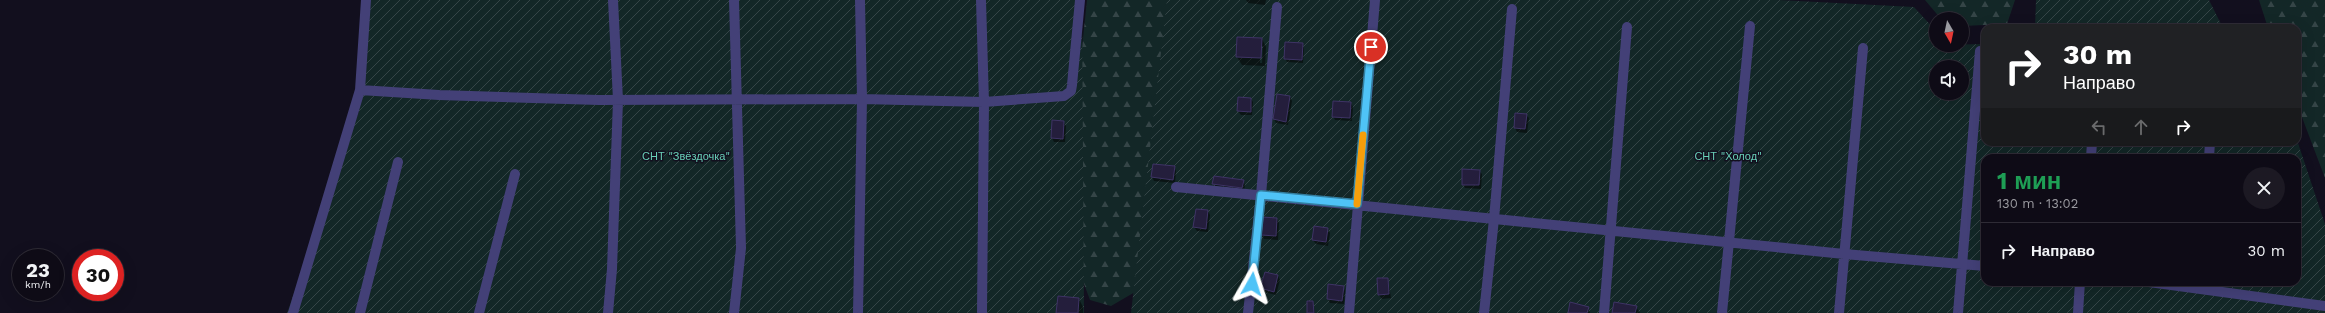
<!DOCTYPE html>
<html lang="ru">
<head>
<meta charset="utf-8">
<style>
  :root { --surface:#0e0b16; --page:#1c1923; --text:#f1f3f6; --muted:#9b9ba1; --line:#2e2b35 }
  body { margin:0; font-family:"Work Sans",sans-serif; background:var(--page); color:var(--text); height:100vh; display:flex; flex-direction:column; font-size:15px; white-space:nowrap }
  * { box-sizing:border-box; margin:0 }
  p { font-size:13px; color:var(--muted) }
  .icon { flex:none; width:22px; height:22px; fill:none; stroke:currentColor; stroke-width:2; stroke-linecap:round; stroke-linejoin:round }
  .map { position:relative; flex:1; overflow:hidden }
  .side { position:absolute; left:1981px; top:154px; width:320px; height:132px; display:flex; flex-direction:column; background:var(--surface); border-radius:12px; box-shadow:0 4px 16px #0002,0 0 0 1px var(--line) }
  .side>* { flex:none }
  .hud { position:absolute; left:1981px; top:24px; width:320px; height:122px; border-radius:12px; box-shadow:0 4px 16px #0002,0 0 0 1px var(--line); background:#202124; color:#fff; overflow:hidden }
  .needle { width:26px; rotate:171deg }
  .buttons { position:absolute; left:1929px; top:12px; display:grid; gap:8px }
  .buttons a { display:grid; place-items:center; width:40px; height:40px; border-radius:50%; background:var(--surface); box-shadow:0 4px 16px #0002,0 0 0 1px var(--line); font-size:20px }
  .speed { position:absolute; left:12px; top:249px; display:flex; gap:8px; font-size:20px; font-weight:700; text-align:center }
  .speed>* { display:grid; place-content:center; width:52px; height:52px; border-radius:50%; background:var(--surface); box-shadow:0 4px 16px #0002,0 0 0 1px var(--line); line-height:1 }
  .speed small { font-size:10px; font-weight:400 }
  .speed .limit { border:6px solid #d22; background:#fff; color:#111 }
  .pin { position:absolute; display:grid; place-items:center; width:34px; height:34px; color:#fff; margin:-17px; border:2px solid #fff; border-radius:50%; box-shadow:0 1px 4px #0007 }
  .me { position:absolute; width:44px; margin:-22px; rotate:6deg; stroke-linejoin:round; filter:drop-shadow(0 0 3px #0008) }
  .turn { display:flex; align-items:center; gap:14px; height:84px; padding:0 16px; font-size:18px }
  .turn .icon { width:52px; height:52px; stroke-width:2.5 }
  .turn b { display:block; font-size:28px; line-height:34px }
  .lanes { display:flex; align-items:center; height:38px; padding:0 16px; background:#0003; justify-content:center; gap:20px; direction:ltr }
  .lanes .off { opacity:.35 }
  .round { display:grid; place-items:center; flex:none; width:42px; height:42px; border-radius:21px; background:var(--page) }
  .overview { display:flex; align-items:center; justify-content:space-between; height:68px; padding:0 16px }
  h1 { font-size:24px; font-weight:700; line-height:30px; color:#1e9e55 }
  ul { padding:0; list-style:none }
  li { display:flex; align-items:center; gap:12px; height:56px; padding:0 16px; border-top:1px solid var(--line) }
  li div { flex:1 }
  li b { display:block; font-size:15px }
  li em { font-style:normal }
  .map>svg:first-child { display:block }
</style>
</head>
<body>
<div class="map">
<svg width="2325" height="313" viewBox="0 0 2325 313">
  <defs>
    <pattern id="forest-firs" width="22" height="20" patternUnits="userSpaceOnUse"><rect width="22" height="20" fill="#132727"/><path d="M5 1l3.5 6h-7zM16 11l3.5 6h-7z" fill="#354547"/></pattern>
    <pattern id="garden-furrows" width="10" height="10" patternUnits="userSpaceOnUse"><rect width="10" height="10" fill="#132727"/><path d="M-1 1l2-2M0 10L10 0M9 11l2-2" fill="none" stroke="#354547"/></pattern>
  </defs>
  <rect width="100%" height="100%" fill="#120f1e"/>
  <!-- forest -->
  <path fill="url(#forest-firs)" d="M1087,0H1168L1135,292L1111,306L1090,300L1077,265L1080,67Z
    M1925,0H2015L2007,24L1962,26V19H1941Z
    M2259,0H2325V178L2297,104V28H2268Z"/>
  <!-- garden -->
  <path fill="url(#garden-furrows)" fill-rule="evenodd" d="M366,0H1082L1084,313H287L359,111Z
    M1167,0H1776L1914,7L1936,31V45L1985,44V142H2297V140L2325,224V313H1131ZM1936,67H1962V93H1936ZM1985,158H2297V282H1985Z
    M2036,0H2209L2223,28H2035Z"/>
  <!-- shadow -->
  <path fill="#0007" fill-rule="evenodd" d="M1246,0H1266L1265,5L1248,3Z
    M1262,39L1266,47L1265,66L1242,65L1237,57ZM1261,46H1263L1262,63H1260Z
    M1302,44L1304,48L1303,63L1287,62L1285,58Z
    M1278,95L1290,97L1292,101L1288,125L1276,123L1274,119Z
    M1250,98L1253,102L1252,115H1241L1238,111Z
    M1351,103L1353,107L1352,121L1335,120L1333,116Z
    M1526,115L1529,118L1527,133L1517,132L1515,128Z
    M1063,122L1066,126L1065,142H1054L1052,138Z
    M1174,167L1176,171L1175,183L1154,181L1152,177Z
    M1479,171L1482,174L1481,189L1465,188L1463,184Z
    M1243,181L1245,185L1244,192L1216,188L1214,184Z
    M1208,211L1210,215L1208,232L1197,231L1194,227Z
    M1277,219L1279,223L1278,240L1264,239L1262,235Z
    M1327,229L1330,233L1328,246L1316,244L1313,240Z
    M1278,276L1280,280L1276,295L1264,292L1262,288Z
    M1388,279L1391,298L1382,299L1379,295Z
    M1343,287L1345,291L1344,304L1330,303L1328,299Z
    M1079,299L1083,307V313H1057Z
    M1313,302L1315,313H1308Z
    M1588,307L1590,313H1569Z
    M1636,307L1640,313H1613Z"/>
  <!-- building -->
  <path fill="#241e3c" stroke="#3e3365" d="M1237,37L1262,38L1261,58L1236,57Z
    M1285,42L1303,43L1302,60L1284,59Z
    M1277,94L1290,96L1286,122L1273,119Z
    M1238,97L1251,98V112L1237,111Z
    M1333,101L1351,102L1350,118L1332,117Z
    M1515,113L1527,114L1525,129L1514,128Z
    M1052,120L1064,121L1063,139L1051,138Z
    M1153,164L1175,166L1173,180L1151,177Z
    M1462,169L1480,170L1479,185H1462Z
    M1214,176L1244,180L1242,188L1212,184Z
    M1196,209L1208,210L1206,229L1193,227Z
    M1262,217L1277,218L1276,236L1261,235Z
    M1314,226L1328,228L1326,242L1312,240Z
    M1265,272L1278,275L1274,292L1260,288Z
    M1377,278H1388L1389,294L1378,295Z
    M1328,284L1344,286L1342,301L1327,299Z
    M1058,296L1079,298L1078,313H1056Z
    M1307,301H1313L1314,313H1307Z
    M1570,302L1589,307L1587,313H1568Z
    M1614,302L1637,306L1635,313H1612Z"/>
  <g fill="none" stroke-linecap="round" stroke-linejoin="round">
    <!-- minor -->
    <path stroke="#434077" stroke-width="10" d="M734,0L741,248L734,313
      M981,0L984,102L982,313
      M360,90L439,95L599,100L862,99L984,102L1064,96L1071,91L1072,85L1080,0
      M2091,158L2092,142
      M2209,158L2210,142
      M1176,187L1844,254L1985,266
      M2149,282L2325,306
      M293,313L360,90L366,0
      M360,313L398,162
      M479,313L515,174
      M608,313L612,269L618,100L613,0
      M858,313L862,99L860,0
      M1248,313L1261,195L1277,7
      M1349,313L1375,0
      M1484,313L1494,219L1512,9
      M1604,313L1627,27
      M1722,313L1750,26
      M1839,313L1863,48
      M1958,313L1980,51
      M2078,313L2080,282"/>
  </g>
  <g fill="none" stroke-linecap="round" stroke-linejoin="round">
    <!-- route casing -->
    <g stroke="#337fa1" stroke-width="10">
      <path id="route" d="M1252,284L1261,195L1357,204L1371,47"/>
    </g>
    <!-- route -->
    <use href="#route" stroke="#4fc3f7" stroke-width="7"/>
    <!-- slow -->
    <path stroke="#f59e0b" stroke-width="7" d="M1357,204L1363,135"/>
  </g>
  <g text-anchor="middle" stroke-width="3" stroke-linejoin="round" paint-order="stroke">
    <!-- park labels -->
    <g font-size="11" fill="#68cfb7" stroke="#120f1e">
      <text x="686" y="160">СНТ "Звёздочка"</text>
      <text x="1728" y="160">СНТ "Холод"</text>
    </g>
  </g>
</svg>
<div class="buttons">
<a><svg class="needle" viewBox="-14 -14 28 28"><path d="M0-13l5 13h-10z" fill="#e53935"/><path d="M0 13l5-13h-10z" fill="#9b9ba1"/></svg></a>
<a><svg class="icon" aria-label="sound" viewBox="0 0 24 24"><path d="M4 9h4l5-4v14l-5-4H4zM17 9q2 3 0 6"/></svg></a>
</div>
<div class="speed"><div>23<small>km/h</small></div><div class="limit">30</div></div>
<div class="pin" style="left:1371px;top:47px;background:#d93025"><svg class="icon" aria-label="arrive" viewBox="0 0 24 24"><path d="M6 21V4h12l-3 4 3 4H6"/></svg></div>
<svg class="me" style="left:1252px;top:284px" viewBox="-20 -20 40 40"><path d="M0-17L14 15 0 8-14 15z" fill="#4fc3f7" stroke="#fff" stroke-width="4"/></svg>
<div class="hud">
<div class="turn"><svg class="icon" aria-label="right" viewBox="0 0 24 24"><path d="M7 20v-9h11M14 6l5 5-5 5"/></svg><div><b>30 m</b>Направо</div></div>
<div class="lanes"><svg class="icon off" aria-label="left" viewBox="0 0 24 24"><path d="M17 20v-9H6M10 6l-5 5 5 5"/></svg><svg class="icon off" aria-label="ahead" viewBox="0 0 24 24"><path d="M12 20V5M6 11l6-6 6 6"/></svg><svg class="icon" aria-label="right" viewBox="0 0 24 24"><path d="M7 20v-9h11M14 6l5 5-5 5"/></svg></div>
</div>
<section class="side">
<div class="overview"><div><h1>1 мин</h1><p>130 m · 13:02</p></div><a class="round"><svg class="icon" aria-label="close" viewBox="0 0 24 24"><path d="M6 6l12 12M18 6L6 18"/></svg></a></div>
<ul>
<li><svg class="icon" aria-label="right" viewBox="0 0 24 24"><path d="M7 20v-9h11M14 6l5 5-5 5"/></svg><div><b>Направо</b></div><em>30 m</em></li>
</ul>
</section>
</div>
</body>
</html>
